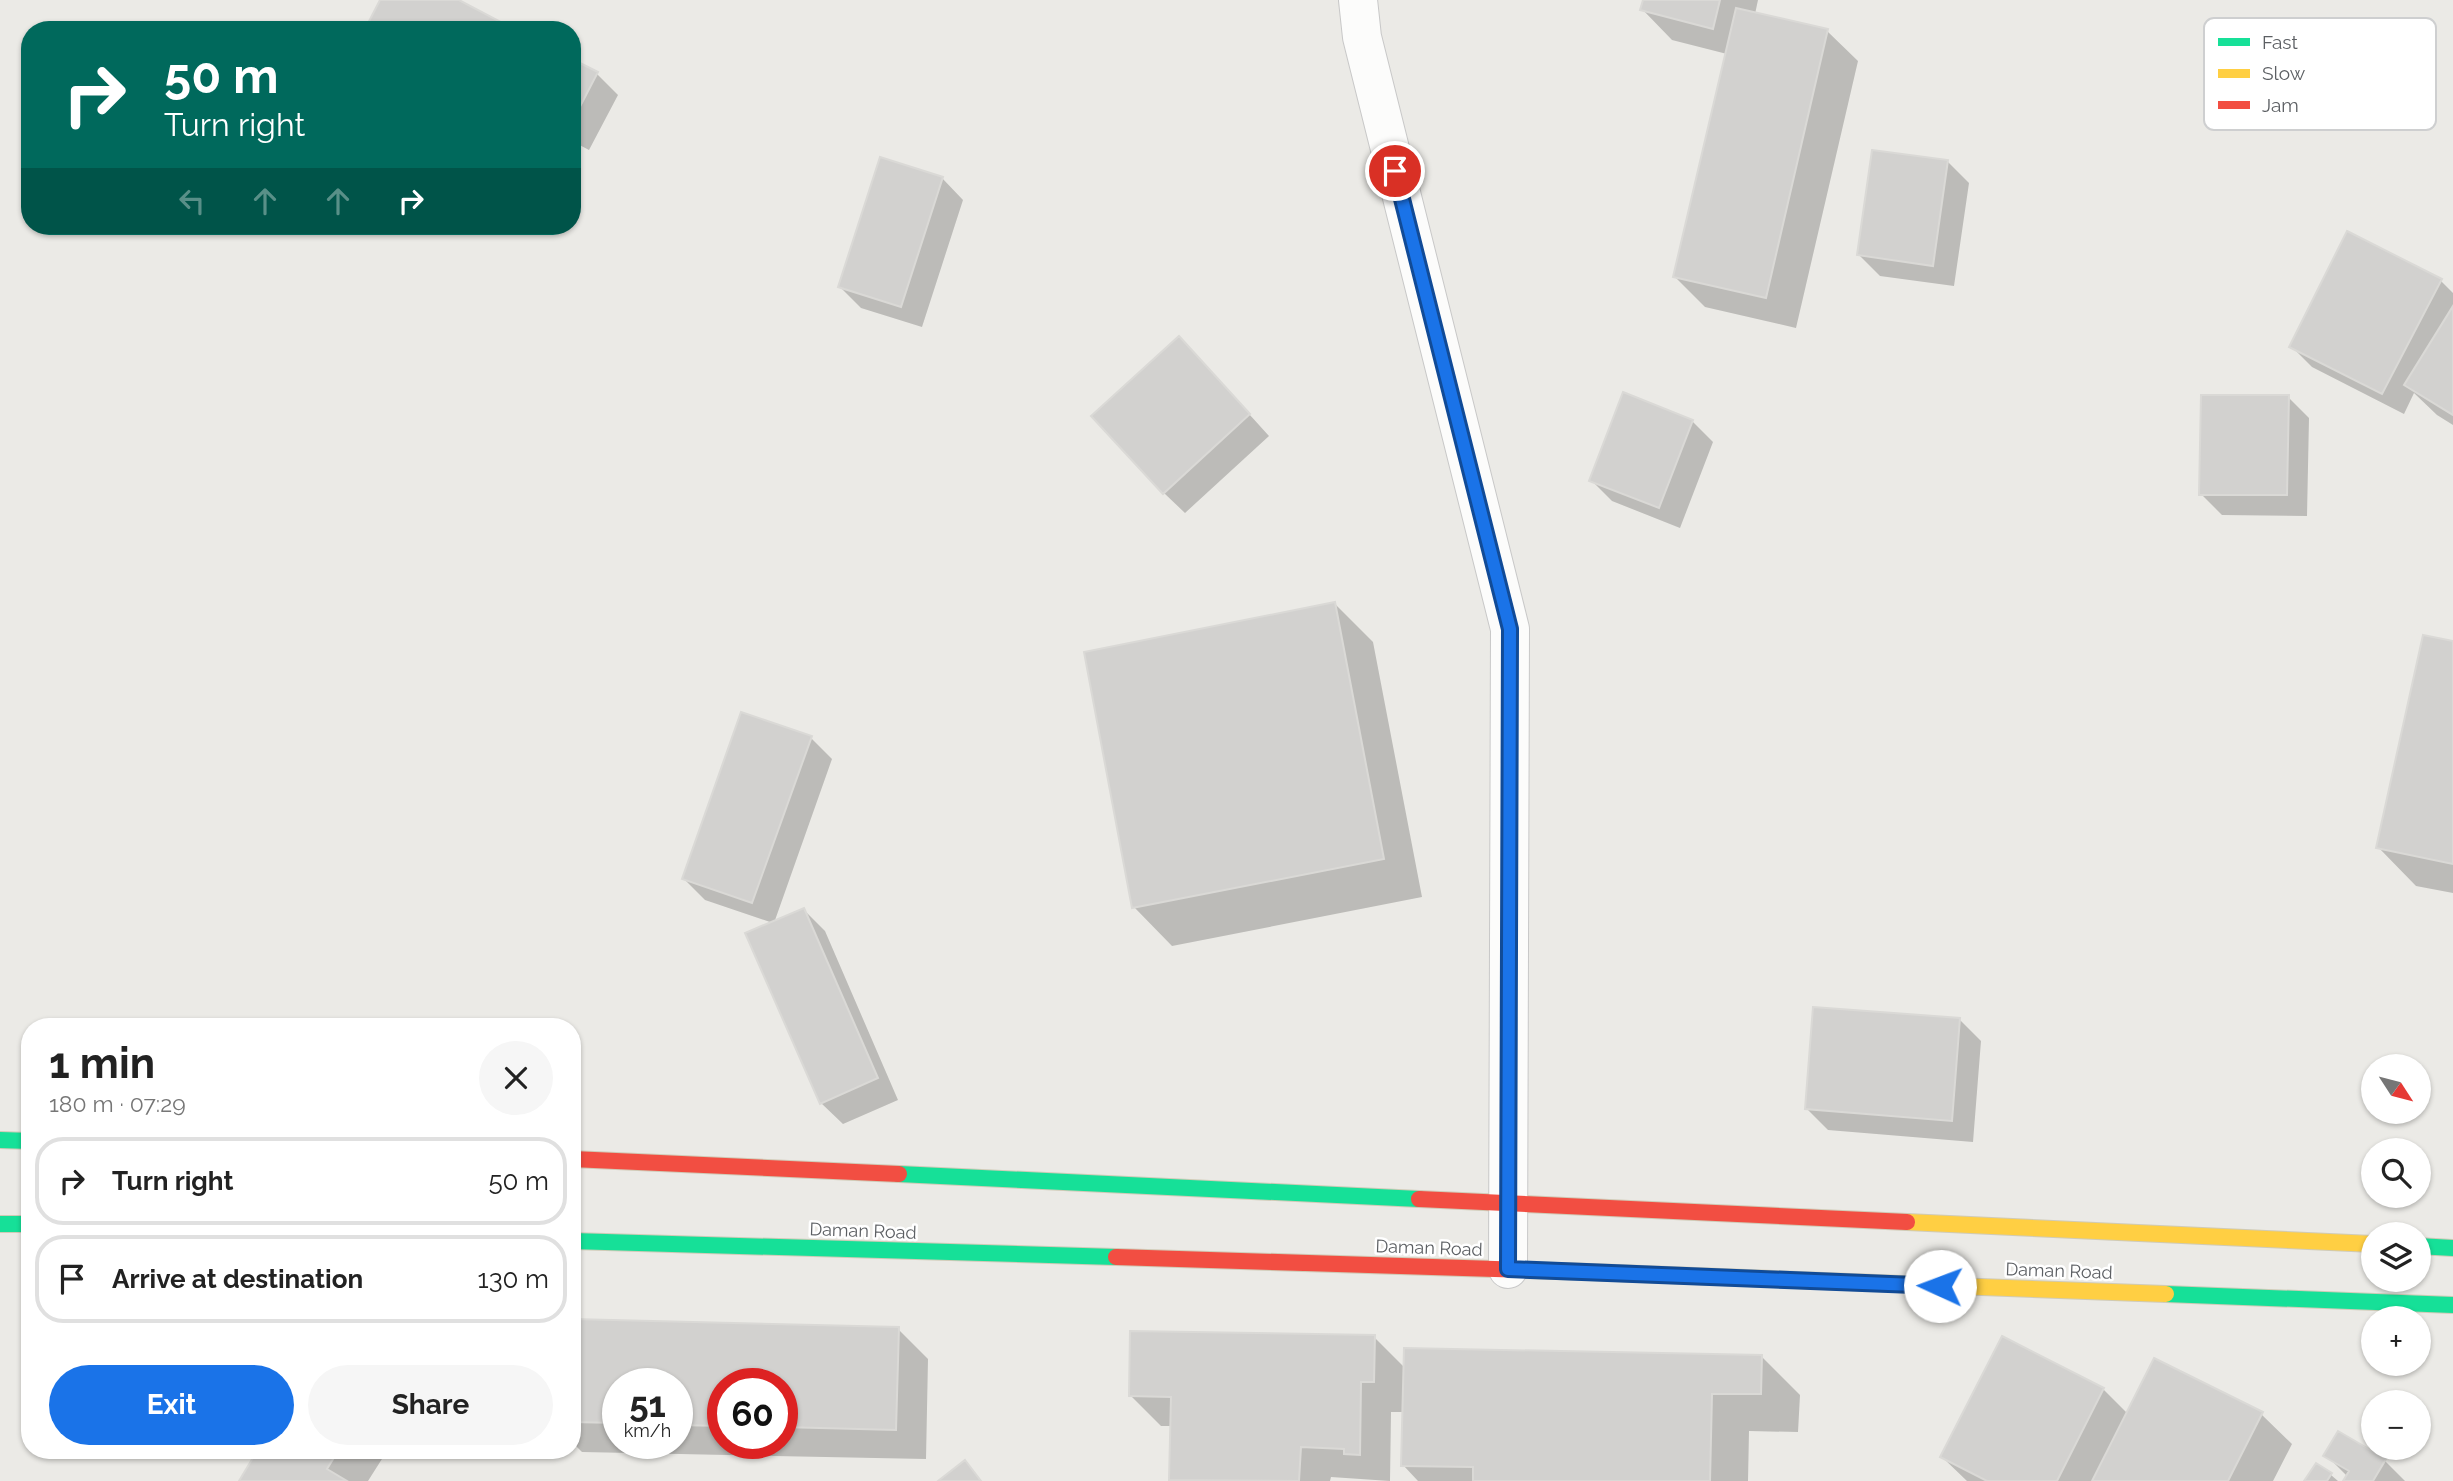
<!DOCTYPE html>
<html lang="en">
<head>
<meta charset="utf-8">
<style>
  :root { --surface:#fff; --page:#f6f6f6; --text:#222; --muted:#767676; --line:#e0e0e0; --accent:#1a73e8 }
  body { margin:0; font-family:Raleway,sans-serif; background:var(--page); color:var(--text); height:100vh; display:flex; flex-direction:column; font-size:26px; white-space:nowrap }
  * { box-sizing:border-box; margin:0 }
  p { font-size:23px; color:var(--muted) }
  .icon { flex:none; width:38px; height:38px; fill:none; stroke:currentColor; stroke-width:2; stroke-linecap:round; stroke-linejoin:round }
  .map { position:relative; flex:1; overflow:hidden }
  .panel { position:absolute; left:21px; top:1018px; width:560px; height:441px; display:flex; flex-direction:column; background:var(--surface); border-radius:28px; box-shadow:0 2px 5px #0004 }
  .panel>* { flex:none }
  .top-card { position:absolute; left:21px; top:21px; width:560px; height:214px; border-radius:28px; box-shadow:0 2px 5px #0004; background:#00695c; color:#fff; overflow:hidden }
  .needle { width:46px; rotate:126deg }
  .controls { position:absolute; left:2361px; top:1054px; display:grid; gap:14px }
  .controls a { display:grid; place-items:center; width:70px; height:70px; border-radius:50%; background:var(--surface); box-shadow:0 2px 5px #0004; font-size:35px }
  .speed { position:absolute; left:602px; top:1368px; display:flex; gap:14px; font-size:35px; font-weight:700; text-align:center }
  .speed>* { display:grid; place-content:center; width:91px; height:91px; border-radius:50%; background:var(--surface); box-shadow:0 2px 5px #0004; line-height:1 }
  .speed small { font-size:18px; font-weight:400 }
  .speed .limit { border:10px solid #d22; background:#fff; color:#111 }
  .pin { position:absolute; display:grid; place-items:center; width:60px; height:60px; color:#fff; margin:-30px; border:4px solid #fff; border-radius:50%; box-shadow:0 2px 7px #0007 }
  .me { position:absolute; width:77px; margin:-38px; rotate:272deg; stroke-linejoin:round; filter:drop-shadow(0 0 5px #0008) }
  .turn { display:flex; align-items:center; gap:24px; height:147px; padding:0 28px; font-size:32px }
  .turn .icon { width:91px; height:91px; stroke-width:2.5 }
  .turn b { display:block; font-size:49px; line-height:60px }
  .lanes { display:flex; align-items:center; height:66px; padding:0 28px; background:#0003; justify-content:center; gap:35px; direction:ltr }
  .lanes .off { opacity:.35 }
  .round { display:grid; place-items:center; flex:none; width:74px; height:74px; border-radius:37px; background:var(--page) }
  .summary { display:flex; align-items:center; justify-content:space-between; height:119px; padding:0 28px }
  h1 { font-size:42px; font-weight:700; line-height:52px }
  .cta { display:flex; gap:14px; margin-top:auto; padding:14px 28px }
  .cta a { flex:1; height:80px; border-radius:42px; background:var(--accent); color:#fff; font-size:28px; font-weight:700; line-height:80px; text-align:center }
  .cta a+a { background:var(--page); color:var(--text) }
  ul { padding:0; list-style:none }
  li { display:flex; align-items:center; gap:21px; height:88px; margin:0 14px 10px; padding:0 14px; border:4px solid var(--line); border-radius:28px }
  li div { flex:1 }
  li b { display:block; font-size:26px }
  li em { font-style:normal }
  .map>svg:first-child { display:block }
</style>
</head>
<body>
<div class="map">
<svg width="2453" height="1481" viewBox="0 0 2453 1481">
  <rect width="100%" height="100%" fill="#ebeae6"/>
  <!-- shadow -->
  <path fill="#0003" fill-rule="evenodd" d="M1644,0H1758L1755,14L1827,31L1858,61L1796,328L1705,307L1675,277L1727,54L1672,40L1642,9Z
    M572,61L597,74L618,95L589,150L572,141Z
    M1948,162L1969,183L1954,286L1880,276L1859,255Z
    M942,178L963,200L922,327L861,308L840,287Z
    M2441,281L2453,293V425L2437,415L2414,393L2404,414L2312,367L2291,346Z
    M1200,360L1269,436L1185,513L1164,493Z
    M2288,397L2309,418L2307,516L2222,515L2201,494Z
    M1692,421L1713,442L1680,528L1612,501L1591,480Z
    M1335,604L1373,642L1422,897L1172,946L1134,907Z
    M2453,643V893L2416,886L2378,847Z
    M811,738L832,759L774,923L804,910L825,931L898,1100L843,1124L821,1103L773,923L705,900L684,879Z
    M1959,1019L1981,1041L1973,1142L1828,1130L1807,1109Z
    M572,1321L898,1329L928,1359L926,1459L582,1452L572,1442ZM618,1384H677V1444H618ZM723,1384H782V1444H723Z
    M1374,1337L1405,1368L1761,1356L1800,1395L1798,1432L1749,1431L1748,1481H1418L1403,1465L1404,1412H1391L1390,1481L1331,1477L1330,1481H1172V1426H1161L1130,1395Z
    M2003,1338L2103,1389L2128,1414H2261L2292,1444L2273,1481H1967L1942,1457Z
    M259,1451H387L368,1481H241Z
    M2326,1455L2384,1460L2405,1481H2345L2348,1477Z
    M2316,1465L2331,1475L2338,1481H2306Z"/>
  <!-- building -->
  <path fill="#d2d1cf" stroke="#dad9d6" stroke-width="2" d="M380,0H459L516,30H372L366,27Z
    M1643,0H1720L1713,29L1640,10Z
    M1736,8L1828,29L1766,298L1673,277Z
    M572,59L598,72L572,122Z
    M1872,150L1948,160L1933,266L1857,255Z
    M880,157L943,177L901,307L838,287Z
    M2347,231L2442,279L2382,394L2289,347Z
    M2453,306V415L2404,385Z
    M1179,336L1250,414L1163,494L1091,416Z
    M1623,392L1693,420L1659,508L1589,481Z
    M2201,395H2289L2287,495H2199Z
    M1335,602L1384,859L1132,908L1084,652Z
    M2423,635L2453,641V864L2376,848Z
    M741,712L812,736L752,903L682,879Z
    M804,908L878,1078L820,1104L745,933Z
    M1813,1007L1960,1018L1952,1121L1805,1109Z
    M572,1319L899,1327L896,1430L782,1427V1384H723V1426L677,1425V1384H618V1423L572,1422Z
    M1130,1331L1375,1335L1374,1382H1361L1360,1455L1344,1454V1449L1301,1447L1299,1481L1169,1480L1171,1397L1129,1396Z
    M2002,1336L2104,1388L2057,1481H1987L1940,1457Z
    M1404,1348L1762,1355L1761,1394H1712L1710,1481H1473V1467L1401,1466Z
    M2154,1358L2263,1412L2228,1481H2092Z
    M2338,1431L2386,1459L2373,1481H2343L2349,1471L2323,1456Z
    M257,1451H338L327,1469L347,1481H239Z
    M965,1460L981,1481H938Z
    M2316,1463L2332,1473L2327,1481H2304Z"/>
  <g fill="none" stroke-linecap="round" stroke-linejoin="round">
    <!-- street casing -->
    <g stroke="#c8c8c8" stroke-width="40">
      <path id="street" d="M1358,0L1362,37L1510,629L1508,1269"/>
    </g>
    <!-- fast casing -->
    <g stroke="#d0cbb7" stroke-width="18">
      <path id="fast" d="M0,1140L30,1141
        M899,1174L1419,1199
        M0,1224H30
        M572,1241L1116,1257
        M2418,1246L2453,1248
        M2166,1294L2453,1305"/>
    </g>
    <!-- slow casing -->
    <g stroke="#d0cbb7" stroke-width="18">
      <path id="slow" d="M1907,1222L2373,1244
        M1590,1272L2166,1294"/>
    </g>
    <!-- jam casing -->
    <g stroke="#d0cbb7" stroke-width="18">
      <path id="jam" d="M572,1159L899,1174
        M1419,1199L1907,1222
        M1116,1257L1590,1272"/>
    </g>
    <!-- street -->
    <use href="#street" stroke="#fcfcfb" stroke-width="38"/>
    <!-- fast -->
    <use href="#fast" stroke="#16e098" stroke-width="16"/>
    <!-- slow -->
    <use href="#slow" stroke="#ffcf43" stroke-width="16"/>
    <!-- jam -->
    <use href="#jam" stroke="#f24e42" stroke-width="16"/>
  </g>
  <g fill="none" stroke-linecap="round" stroke-linejoin="round">
    <!-- route casing -->
    <g stroke="#114b97" stroke-width="18">
      <path id="route" d="M1395,171L1510,629L1508,1269L1940,1286"/>
    </g>
    <!-- route -->
    <use href="#route" stroke="#1a73e8" stroke-width="12"/>
  </g>
  <g text-anchor="middle" stroke-width="5" stroke-linejoin="round" paint-order="stroke">
    <!-- street labels -->
    <g font-size="18" fill="#5c5f63" stroke="#fff">
      <text transform="translate(863 1231) rotate(2)" y="6">Daman Road</text>
      <text transform="translate(1429 1248) rotate(2)" y="6">Daman Road</text>
      <text transform="translate(2059 1271) rotate(2)" y="6">Daman Road</text>
    </g>
  </g>
  <!-- legend -->
  <rect x="2204" y="18" width="232" height="112" rx="10" fill="#fff" stroke="#cecfd0" stroke-width="2"/>
  <rect x="2218" y="38" width="32" height="8" fill="#16e098"/>
  <rect x="2218" y="69" width="32" height="9" fill="#ffcf43"/>
  <rect x="2218" y="101" width="32" height="8" fill="#f24e42"/>
  <g font-size="19" fill="#5c5f63">
    <text x="2262" y="49">Fast</text>
    <text x="2262" y="80">Slow</text>
    <text x="2262" y="112">Jam</text>
  </g>
</svg>
<div class="controls">
<a><svg class="needle" viewBox="-14 -14 28 28"><path d="M0-13l5 13h-10z" fill="#e53935"/><path d="M0 13l5-13h-10z" fill="#767676"/></svg></a>
<a><svg class="icon" aria-label="search" viewBox="0 0 24 24"><circle cx="10" cy="10" r="6"/><path d="M15 15l6 6"/></svg></a>
<a><svg class="icon" aria-label="layers" viewBox="0 0 24 24"><path d="M12 4l9 5-9 5-9-5zM3 14l9 5 9-5"/></svg></a>
<a>+</a>
<a>−</a>
</div>
<div class="speed"><div>51<small>km/h</small></div><div class="limit">60</div></div>
<div class="pin" style="left:1395px;top:171px;background:#d93025"><svg class="icon" aria-label="arrive" viewBox="0 0 24 24"><path d="M6 21V4h12l-3 4 3 4H6"/></svg></div>
<svg class="me" style="left:1940px;top:1286px" viewBox="-20 -20 40 40"><circle r="19" fill="#fff"/><path d="M0-13L10 11 0 6-10 11z" fill="#1a73e8"/></svg>
<div class="top-card">
<div class="turn"><svg class="icon" aria-label="right" viewBox="0 0 24 24"><path d="M7 20v-9h11M14 6l5 5-5 5"/></svg><div><b>50 m</b>Turn right</div></div>
<div class="lanes"><svg class="icon off" aria-label="left" viewBox="0 0 24 24"><path d="M17 20v-9H6M10 6l-5 5 5 5"/></svg><svg class="icon off" aria-label="ahead" viewBox="0 0 24 24"><path d="M12 20V5M6 11l6-6 6 6"/></svg><svg class="icon off" aria-label="ahead" viewBox="0 0 24 24"><path d="M12 20V5M6 11l6-6 6 6"/></svg><svg class="icon" aria-label="right" viewBox="0 0 24 24"><path d="M7 20v-9h11M14 6l5 5-5 5"/></svg></div>
</div>
<section class="panel">
<div class="summary"><div><h1>1 min</h1><p>180 m · 07:29</p></div><a class="round"><svg class="icon" aria-label="close" viewBox="0 0 24 24"><path d="M6 6l12 12M18 6L6 18"/></svg></a></div>
<ul>
<li><svg class="icon" aria-label="right" viewBox="0 0 24 24"><path d="M7 20v-9h11M14 6l5 5-5 5"/></svg><div><b>Turn right</b></div><em>50 m</em></li>
<li><svg class="icon" aria-label="arrive" viewBox="0 0 24 24"><path d="M6 21V4h12l-3 4 3 4H6"/></svg><div><b>Arrive at destination</b></div><em>130 m</em></li>
</ul>
<div class="cta"><a>Exit</a><a>Share</a></div>
</section>
</div>
</body>
</html>
